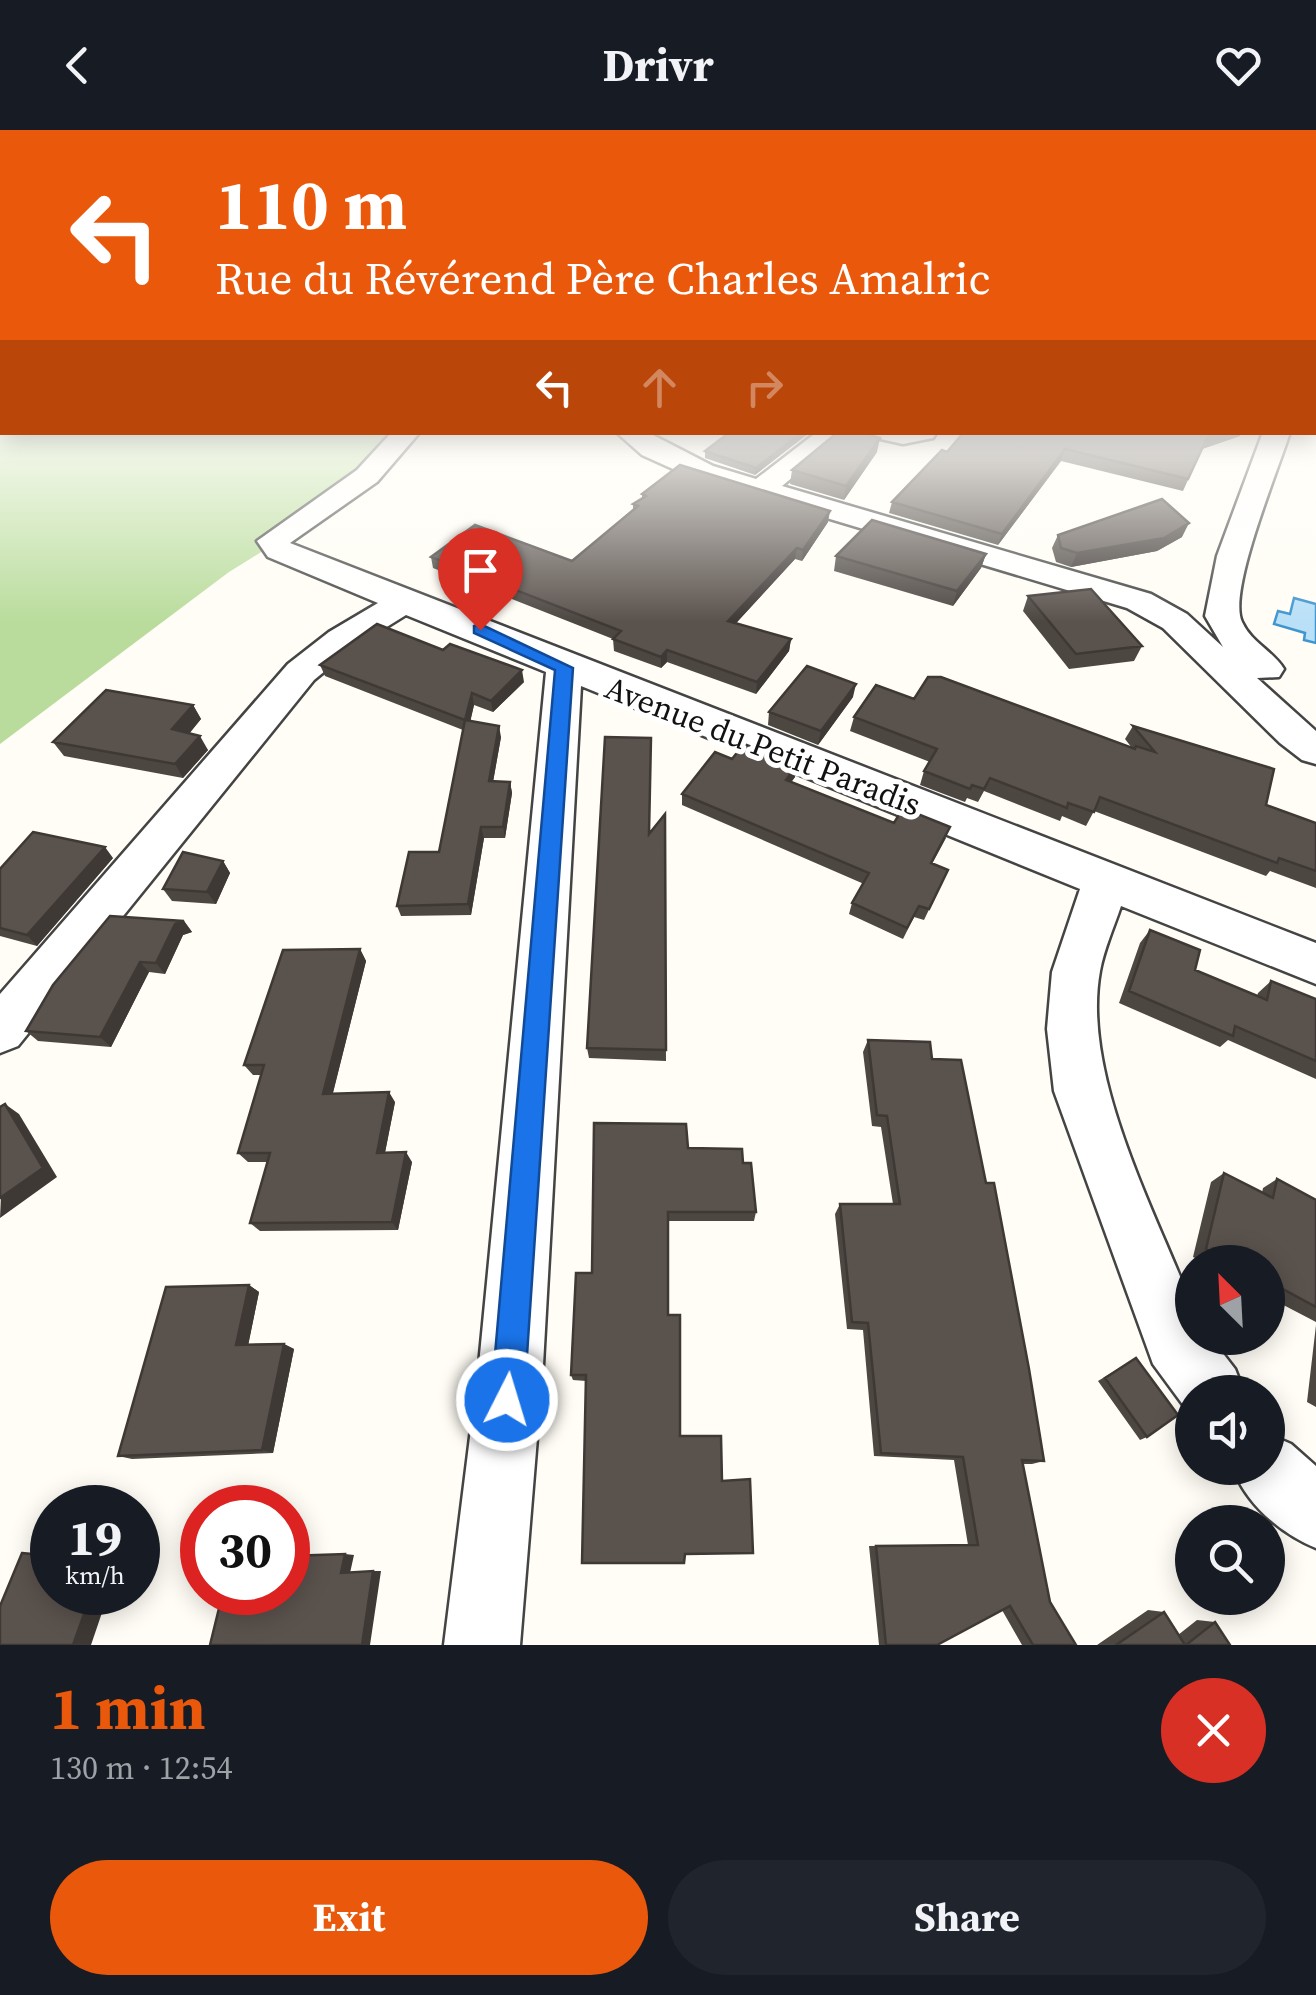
<!DOCTYPE html>
<html lang="en">
<head>
<meta charset="utf-8">
<style>
  :root { --surface:#171b24; --page:#20242c; --text:#f1f3f6; --muted:#9ea1a6; --accent:#ea580c }
  body { margin:0; font-family:"Source Serif 4",serif; background:var(--page); color:var(--text); height:100vh; display:flex; flex-direction:column; font-size:38px; white-space:nowrap }
  * { box-sizing:border-box; margin:0 }
  p { font-size:32px; color:var(--muted) }
  .icon { flex:none; width:55px; height:55px; fill:none; stroke:currentColor; stroke-width:2; stroke-linecap:round; stroke-linejoin:round }
  .map { position:relative; height:1515px; overflow:hidden }
  .drawer { display:flex; flex-direction:column; background:var(--surface); flex:1 }
  .drawer>* { flex:none }
  .guide { position:absolute; left:0px; top:0px; width:1318px; height:305px; box-shadow:0 5px 25px #0003; background:#ea580c; color:#fff; overflow:hidden }
  .needle { width:65px; rotate:336deg }
  .controls { position:absolute; left:1175px; top:1115px; display:grid; gap:20px }
  .controls a { display:grid; place-items:center; width:110px; height:110px; border-radius:50%; background:var(--surface); box-shadow:0 5px 25px #0003; font-size:50px }
  .speed { position:absolute; left:30px; top:1355px; display:flex; gap:20px; font-size:50px; font-weight:700; text-align:center }
  .speed>* { display:grid; place-content:center; width:130px; height:130px; border-radius:50%; background:var(--surface); box-shadow:0 5px 25px #0003; line-height:1 }
  .speed small { font-size:25px; font-weight:400 }
  .speed .limit { border:15px solid #d22; background:#fff; color:#111 }
  .pin { position:absolute; display:grid; place-items:center; width:85px; height:85px; color:#fff; margin:-102px -42px; border-radius:50% 50% 50% 0; rotate:-45deg; box-shadow:0 0 10px #0007 }
  .pin .icon { rotate:45deg }
  .me { position:absolute; width:110px; margin:-55px; rotate:5deg; stroke-linejoin:round; filter:drop-shadow(0 0 8px #0008) }
  .turn { display:flex; align-items:center; gap:35px; height:210px; padding:0 50px; font-size:45px }
  .turn .icon { width:130px; height:130px; stroke-width:2.5 }
  .turn b { display:block; font-size:70px; line-height:85px }
  .lanes { display:flex; align-items:center; height:95px; padding:0 50px; background:#0003; justify-content:center; gap:50px; direction:ltr }
  .lanes .off { opacity:.35 }
  .round { display:grid; place-items:center; flex:none; width:105px; height:105px; border-radius:52px; background:var(--page) }
  .summary { display:flex; align-items:center; justify-content:space-between; height:170px; padding:0 50px }
  h1 { font-size:60px; font-weight:700; line-height:75px; color:var(--accent) }
  .cta { display:flex; gap:20px; margin-top:auto; padding:20px 50px }
  .cta a { flex:1; height:115px; border-radius:60px; background:var(--accent); color:#fff; font-size:40px; font-weight:700; line-height:115px; text-align:center }
  .cta a+a { background:var(--page); color:var(--text) }
  header { display:flex; justify-content:space-between; align-items:center; height:130px; padding:0 50px; background:var(--surface); font-size:45px; font-weight:700 }
  .map>svg:first-child { display:block }
</style>
</head>
<body>
<header><svg class="icon" aria-label="back" viewBox="0 0 24 24"><path d="M15 5l-7 7 7 7"/></svg>Drivr<svg class="icon" aria-label="heart" viewBox="0 0 24 24"><path d="M12 20l-8-8c-3-5 5-10 8-4 3-6 11-1 8 4z"/></svg></header>
<div class="map">
<svg width="1316" height="1515" viewBox="0 0 1316 1515">
  <rect width="100%" height="100%" fill="#fffdf5"/>
  <!-- forest -->
  <path fill="#b9dc9c" d="M0,280L2,302L408,303L378,349L229,442L0,614Z"/>
  <!-- water -->
  <path fill="#b9e0f7" stroke="#3f96cf" stroke-width="2.5" d="M1294,468L1316,474V513L1304,510L1305,503L1274,494L1278,481L1290,484Z"/>
  <g fill="none" stroke-linecap="round" stroke-linejoin="round">
    <!-- minor casing -->
    <g stroke="#444" stroke-width="5">
      <path id="minor" d="M392,302H420L377,352L290,413L1316,813V854L1121,776C1114,797 1104,819 1100,841C1081,945 1155,1080 1192,1176V1208H1211L1235,1239L1244,1262H1192V1287L1153,1234L1054,961L1047,899L1052,842L1080,759L581,556L543,1235L520,1515H444L479,1235L546,542L406,485L353,518L314,550L18,916L0,923V864L288,534L329,502L378,473L268,427L257,411L357,340Z
        M616,302H647L713,336L756,349L817,302H847L782,356L1151,464L1187,484L1223,517L1205,486L1217,426L1263,302H1290C1279,338 1227,462 1242,492C1251,512 1273,521 1284,539L1279,547L1257,548L1316,601V634L1302,630L1280,613L1163,498L1127,478L693,348L642,325Z
        M872,302H937L933,308L903,314L876,308Z
        M1268,1304L1291,1314L1316,1336V1418C1280,1403 1246,1374 1233,1338H1268Z"/>
    </g>
    <!-- minor -->
    <use href="#minor" fill="#fff" fill-rule="evenodd"/>
  </g>
  <!-- wall -->
  <path fill="#4d4742" d="M810,302L755,345L705,328V321Z
    M1240,306L1202,319L1183,361L1061,331L998,415L889,383L892,372L947,322Z
    M877,322L844,370L790,354L792,340Z
    M642,364L828,392L802,431L795,429L736,493L791,509L789,521L756,564L667,532L661,538L614,521L613,509L433,438L431,427L572,431L633,380V374L642,368Z
    M1058,405L1182,407L1157,421L1071,437L1056,432L1052,418Z
    M986,424L981,438L953,476L834,441L836,426Z
    M1028,466L1142,516L1134,531L1069,539L1023,481Z
    M320,535L524,552L493,582L474,575L470,591L501,607L493,652H510L512,663L505,708H484L471,785L401,786L397,776L439,722L463,600L325,546Z
    M853,567L818,615L768,595L769,582Z
    M914,569L1132,618L1125,609L1133,596L1266,675L1316,693V758L1270,741L1266,746L1094,681L1086,696L1062,686L1060,691L984,661L978,672L967,668L965,672L920,655L924,641L930,632L850,601L854,587Z
    M193,575L201,589L189,603L208,620L183,648L64,626L53,612Z
    M732,629L795,647L791,652L894,693L946,708L932,734L948,740L924,790L914,787L903,809L849,784L852,773L864,754L682,675V664Z
    M665,684L666,931L589,928L587,918L650,703Z
    M113,728L37,816L0,806V739Z
    M223,731L230,743L216,774L172,771L163,759Z
    M184,791L192,802L183,805L165,844L149,842L111,917L38,911L26,901Z
    M1150,800L1195,840L1257,866L1258,863L1271,851L1316,869V949L1228,910L1220,917L1119,873L1140,813Z
    M360,819L366,831L333,963L395,972L385,1023L412,1032L398,1100L260,1101L250,1093L268,1032H248L238,1023L261,945H253L244,935Z
    M868,910L932,929L1044,1331L1032,1334H1023L1050,1472L1076,1515H1022L1002,1480L937,1515H879L869,1416L968,1415L954,1330L874,1326L863,1200L847,1199L835,1084L840,1074H893L881,997L872,996L863,922Z
    M688,1018L743,1033L756,1082L754,1091H668V1185L680,1306L722,1351L753,1423L586,1251L573,1250L571,1245L592,1143Z
    M1224,1043L1262,1063L1263,1058L1277,1049L1316,1070V1192L1268,1167V1132H1204L1193,1127L1211,1052Z
    M249,1155L259,1162L248,1215L284,1214L294,1219L273,1323L132,1329L118,1326Z
    M1316,1195V1277L1307,1272Z
    M1136,1228L1147,1307L1140,1310L1098,1251Z
    M1148,1480L1164,1482L1178,1505L1197,1490L1215,1492L1230,1515H1097Z"/>
  <!-- shaded-wall -->
  <path fill="#3f3936" d="M802,302H810L755,345L756,338Z
    M1223,302H1242L1240,306L1202,319L1207,308Z
    M880,308L877,322L844,370L846,356Z
    M1065,319L1061,331L998,415L1002,404Z
    M830,381L828,392L802,431L803,420Z
    M1189,393L1182,407L1157,421L1071,437L1077,423Z
    M797,418L795,429L728,502V491Z
    M986,424L981,438L953,476L957,461Z
    M791,509L789,521L756,564L757,552Z
    M667,520V532L661,538V527Z
    M522,540L524,552L493,582L491,571Z
    M856,554L853,567L818,615L821,601Z
    M472,563L474,575L468,602L465,590Z
    M193,575L201,589L181,614L172,599Z
    M499,596L501,607L491,663L489,651Z
    M200,606L208,620L183,648L175,634Z
    M797,635L795,647L784,662L786,650Z
    M510,652L512,663L505,708L503,697Z
    M481,697L484,708L471,785L468,774Z
    M105,717L113,728L37,816L27,805Z
    M223,731L230,743L216,774L207,762Z
    M184,791L192,802L183,805L165,844L156,833L175,794Z
    M360,819L366,831L330,974L323,964Z
    M140,832L149,842L111,917L100,907Z
    M389,962L395,972L383,1032L377,1023Z
    M5,974L19,984L57,1047L0,1088Z
    M406,1022L412,1032L398,1100L392,1092Z
    M249,1155L259,1162L247,1221L236,1215Z
    M284,1214L294,1219L273,1323L262,1320Z
    M345,1424L354,1425L350,1443H341Z
    M373,1441H381L370,1515H362Z
    M92,1462H109L91,1515H73Z"/>
  <!-- building -->
  <path fill="#5a524d" stroke="#3f3936" stroke-width="2.5" d="M730,302H802L756,338L705,321Z
    M838,302H860L880,308L846,356L792,340Z
    M964,302H1223L1207,308L1188,349L1065,319L1002,404L892,372L942,320L947,322Z
    M680,335L830,381L803,420L797,418L728,491L791,509L757,552L667,520L661,527L613,509L621,501L431,427L475,395L572,431L638,376L633,374L646,366L642,364Z
    M1162,369L1189,393L1164,408L1077,423L1061,418L1058,405Z
    M872,390L986,424L957,461L836,426Z
    M1091,459L1142,516L1076,524L1028,466Z
    M377,494L443,520L450,514L522,540L491,571L472,563L465,590L499,596L489,651L510,652L503,697H481L468,774L397,776L409,722H439L465,590L320,535Z
    M807,536L856,554L821,601L769,582Z
    M928,547H941L1135,619L1136,616L1155,622L1133,596L1274,639L1266,675L1316,693V741L1279,728L1277,733L1100,667L1094,682L1068,673L1067,678L990,648L984,659L972,655L970,659L924,641L937,619L854,587L876,555L914,569Z
    M106,560L193,575L172,599L200,606L175,634L53,612Z
    M605,607L651,608L649,704L665,684L666,920L587,918Z
    M744,614L797,635L786,650L894,693L903,678L950,697L931,733L948,740L929,779L919,776L907,798L852,773L869,743L682,664L715,622L732,629Z
    M33,702L105,717L27,805L0,798V739Z
    M183,722L223,731L207,762L163,759Z
    M110,786L184,791L175,794L156,833L140,832L100,907L26,901L53,855Z
    M1150,800L1200,820L1195,840L1267,870L1271,851L1316,869V931L1235,896L1233,906L1129,861Z
    M360,819L323,964L389,962L377,1023L406,1022L392,1092L250,1093L270,1023H238L264,935H244L283,820Z
    M868,910L930,912L932,929L961,930L986,1053H994L1029,1239L1044,1331L1022,1330L1050,1472L1076,1515H1033L1010,1476L937,1515H886L876,1416L978,1415L963,1327L881,1323L868,1193L852,1192L840,1074H900L887,986L877,985Z
    M5,974L43,1038L0,1068V977Z
    M594,993L686,994L688,1018L742,1019L743,1033H751L756,1082H668V1185H680V1306H721L722,1351L750,1349L753,1423L685,1424L684,1433H582L586,1245H571L576,1143H592Z
    M1224,1043L1273,1068L1277,1049L1316,1070V1177L1268,1151V1132H1232L1206,1119Z
    M249,1155L236,1215L284,1214L262,1320L118,1326L166,1157Z
    M1136,1228L1178,1285L1147,1307L1105,1248Z
    M22,1423L52,1426V1462H92L73,1515H0V1476Z
    M345,1424L341,1443L373,1441L362,1515H210L223,1462H288V1426Z
    M1164,1482L1185,1515H1116Z
    M1215,1492L1230,1515H1186Z"/>
  <!-- sky -->
  <linearGradient id="sky" x2="0" y2="1"><stop stop-color="#95c6ee"/><stop offset="0.57" stop-color="#fffefa"/><stop offset="1" stop-color="#fffefa" stop-opacity="0"/></linearGradient>
  <rect width="1316" height="492" fill="url(#sky)"/>
  <!-- route -->
  <path fill="#1a73e8" stroke="#114b97" stroke-width="2.5" d="M480,494L573,538L524,1270L519,1282L507,1287L496,1282L491,1270L555,540L474,503V496Z"/>
  <g text-anchor="middle" stroke-width="10" stroke-linejoin="round" paint-order="stroke">
    <!-- street labels -->
    <g font-size="32" fill="#111" stroke="#fff">
      <text transform="translate(763 616) rotate(21)" y="11">Avenue du Petit Paradis</text>
    </g>
  </g>
</svg>
<div class="controls">
<a><svg class="needle" viewBox="-14 -14 28 28"><path d="M0-13l5 13h-10z" fill="#e53935"/><path d="M0 13l5-13h-10z" fill="#9ea1a6"/></svg></a>
<a><svg class="icon" aria-label="sound" viewBox="0 0 24 24"><path d="M4 9h4l5-4v14l-5-4H4zM17 9q2 3 0 6"/></svg></a>
<a><svg class="icon" aria-label="search" viewBox="0 0 24 24"><circle cx="10" cy="10" r="6"/><path d="M15 15l6 6"/></svg></a>
</div>
<div class="speed"><div>19<small>km/h</small></div><div class="limit">30</div></div>
<div class="pin" style="left:480px;top:500px;background:#d93025"><svg class="icon" aria-label="arrive" viewBox="0 0 24 24"><path d="M6 21V4h12l-3 4 3 4H6"/></svg></div>
<svg class="me" style="left:507px;top:1270px" viewBox="-20 -20 40 40"><circle r="17" fill="#1a73e8" stroke="#fff" stroke-width="3"/><path d="M0-11L8 9 0 5-8 9z" fill="#fff"/></svg>
<div class="guide">
<div class="turn"><svg class="icon" aria-label="left" viewBox="0 0 24 24"><path d="M17 20v-9H6M10 6l-5 5 5 5"/></svg><div><b>110 m</b>Rue du Révérend Père Charles Amalric</div></div>
<div class="lanes"><svg class="icon" aria-label="left" viewBox="0 0 24 24"><path d="M17 20v-9H6M10 6l-5 5 5 5"/></svg><svg class="icon off" aria-label="ahead" viewBox="0 0 24 24"><path d="M12 20V5M6 11l6-6 6 6"/></svg><svg class="icon off" aria-label="right" viewBox="0 0 24 24"><path d="M7 20v-9h11M14 6l5 5-5 5"/></svg></div>
</div>
</div>
<section class="drawer">
<div class="summary"><div><h1>1 min</h1><p>130 m · 12:54</p></div><a class="round" style="background:#d93025;color:#fff"><svg class="icon" aria-label="close" viewBox="0 0 24 24"><path d="M6 6l12 12M18 6L6 18"/></svg></a></div>
<div class="cta"><a>Exit</a><a>Share</a></div>
</section>
</body>
</html>
